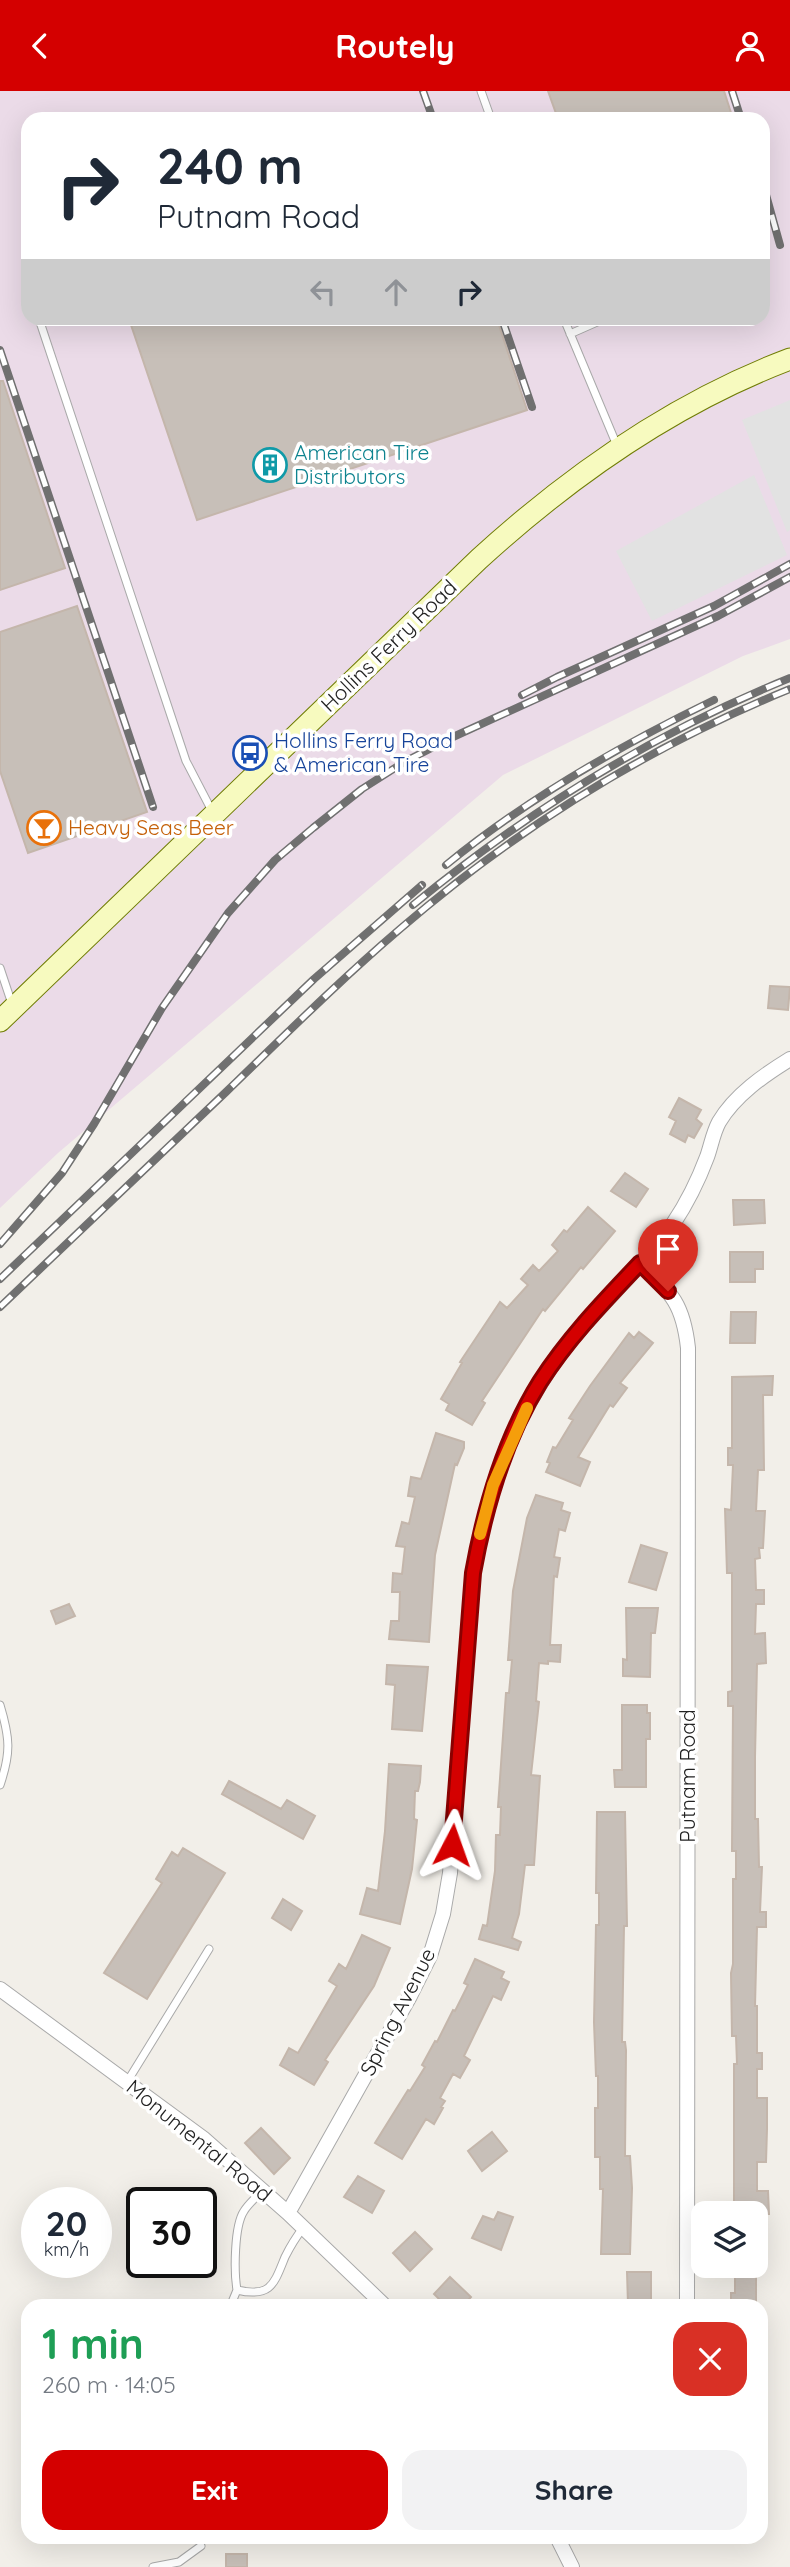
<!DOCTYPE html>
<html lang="en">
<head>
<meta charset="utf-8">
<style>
  :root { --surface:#fff; --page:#f2f2f3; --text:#1f2937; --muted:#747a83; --accent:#d40000 }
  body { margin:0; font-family:Quicksand,sans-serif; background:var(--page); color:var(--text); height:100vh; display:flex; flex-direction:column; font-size:26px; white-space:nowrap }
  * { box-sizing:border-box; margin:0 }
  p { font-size:23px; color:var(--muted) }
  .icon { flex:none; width:38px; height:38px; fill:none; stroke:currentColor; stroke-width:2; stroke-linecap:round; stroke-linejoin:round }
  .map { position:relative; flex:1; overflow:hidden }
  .drawer { position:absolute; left:21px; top:2208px; width:747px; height:245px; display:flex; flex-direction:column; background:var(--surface); border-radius:21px; box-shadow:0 7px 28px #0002 }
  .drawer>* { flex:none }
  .banner { position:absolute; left:21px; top:21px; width:749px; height:214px; border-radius:21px; box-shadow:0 7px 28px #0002; background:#fff; color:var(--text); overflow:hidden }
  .tools { position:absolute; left:691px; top:2110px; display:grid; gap:14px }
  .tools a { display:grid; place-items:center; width:77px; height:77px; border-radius:14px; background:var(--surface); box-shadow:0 7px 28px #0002; font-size:35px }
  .speed { position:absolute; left:21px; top:2096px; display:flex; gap:14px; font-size:35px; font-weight:700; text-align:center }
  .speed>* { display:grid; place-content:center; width:91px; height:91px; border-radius:50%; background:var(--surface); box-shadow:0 7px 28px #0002; line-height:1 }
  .speed small { font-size:18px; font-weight:400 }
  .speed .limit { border:4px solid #111; border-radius:10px; background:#fff; color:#111 }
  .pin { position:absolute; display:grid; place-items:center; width:60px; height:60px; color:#fff; margin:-72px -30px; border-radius:50% 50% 50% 0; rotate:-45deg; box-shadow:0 0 7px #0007 }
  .pin .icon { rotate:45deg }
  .me { position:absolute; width:77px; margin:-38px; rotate:4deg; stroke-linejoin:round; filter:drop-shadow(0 0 5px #0008) }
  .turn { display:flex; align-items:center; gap:24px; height:147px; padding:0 21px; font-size:32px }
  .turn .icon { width:91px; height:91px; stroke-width:2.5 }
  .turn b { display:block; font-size:49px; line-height:60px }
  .lanes { display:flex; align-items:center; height:66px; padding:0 21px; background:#0003; justify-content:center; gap:35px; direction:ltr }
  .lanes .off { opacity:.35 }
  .round { display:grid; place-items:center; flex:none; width:74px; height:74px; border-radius:21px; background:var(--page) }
  .overview { display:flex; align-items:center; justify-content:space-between; height:119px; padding:0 21px }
  h1 { font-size:42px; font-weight:700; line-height:52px; color:#1e9e55 }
  .primary-button { display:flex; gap:14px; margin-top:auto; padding:14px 21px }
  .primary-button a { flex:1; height:80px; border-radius:21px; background:var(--accent); color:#fff; font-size:28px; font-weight:700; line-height:80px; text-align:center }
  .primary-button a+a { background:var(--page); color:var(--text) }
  header { display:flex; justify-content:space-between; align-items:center; height:91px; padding:0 21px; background:var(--accent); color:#fff; font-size:32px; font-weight:700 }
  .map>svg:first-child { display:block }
</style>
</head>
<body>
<header><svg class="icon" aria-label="back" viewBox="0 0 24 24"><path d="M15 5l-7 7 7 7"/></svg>Routely<svg class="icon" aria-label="person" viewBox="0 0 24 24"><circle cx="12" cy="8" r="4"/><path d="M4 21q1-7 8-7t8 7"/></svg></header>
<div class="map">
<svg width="790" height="2476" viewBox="0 0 790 2476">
  <rect width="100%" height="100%" fill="#f2efe9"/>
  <!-- industrial -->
  <path fill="#ebdbe8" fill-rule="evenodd" d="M0,0H790V548L743,565L503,684L58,1062L0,1117ZM28,28H763V228H28Z"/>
  <!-- parking -->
  <path fill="#e2e2e2" d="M790,309V439L787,441L742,329Z
    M754,384L787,464L652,530L616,460Z"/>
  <!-- building -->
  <path fill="#c7bfb8" stroke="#c4b6ab" stroke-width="2" d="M548,0H724L733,28H558Z
    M129,228H497L527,319L197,429Z
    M0,290H3L65,477L0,499Z
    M77,515L147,721L28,762L0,680V541Z
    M770,895L790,896L788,919L768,917Z
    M679,1007L701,1019L696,1028L702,1033L694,1047L688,1044L685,1051L670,1043L676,1030L669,1026Z
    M625,1082L648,1098L636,1116L611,1100Z
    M733,1109H764L765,1132L734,1134Z
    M588,1116L615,1140L583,1178L581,1176L545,1220L543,1218L482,1310L485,1312L472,1334L446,1319L449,1313L441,1308L462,1272L460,1271L500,1211L507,1217L528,1194L521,1188L533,1174L539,1180L558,1160L552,1154L564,1139L567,1141Z
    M730,1161H763V1178H755V1191H730Z
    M731,1221H756L755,1252H730Z
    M639,1241L653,1252L620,1292L627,1297L613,1316L610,1314L578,1366L590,1371L580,1395L546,1381L550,1372L547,1371L553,1356L556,1357L573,1329L569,1327L590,1295L629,1242L634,1247Z
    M773,1285L772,1304H763L764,1379H758L756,1420H765L763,1457H759L760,1467L755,1468L756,1499H764V1513H756L755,1543L765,1542L766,1572L757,1573L755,1666V1728H758L759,1776H762L760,1821H766V1836H757L755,1915H757V1962H762V1978H757V2007H767V2038L766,2071H757V2100H768L769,2123H734V1973H737L736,1945H732L731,1882L733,1873V1788H736V1760H732L733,1615H728V1601L732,1600V1482H727L725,1418L731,1419L733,1374H728V1357H732V1286Z
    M436,1342L464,1351V1357L457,1374L455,1373L435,1464L429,1551L389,1548L391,1530H399L400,1501H392L393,1482L402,1483L405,1456L396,1455L402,1431L409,1433L415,1406L408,1405L411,1386L421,1388Z
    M536,1404L563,1412L561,1419L570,1422L565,1440L559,1438L554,1466L560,1467L557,1486L554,1485L550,1554H561L560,1571L548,1570V1573L539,1572L536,1610L539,1611L531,1684L540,1685L534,1774H525L519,1823L512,1847L521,1851L518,1859L479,1848L483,1834L487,1835L495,1780L496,1744H500L501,1716H498L506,1602H509L512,1569H508L513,1500L527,1427Z
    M641,1454L667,1462L656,1499L629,1491Z
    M69,1513L75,1525L56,1533L51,1520Z
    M626,1517H658L655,1542H651L650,1586L623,1585V1568L627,1569Z
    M387,1574L428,1576L422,1640L392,1638L395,1594L386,1593Z
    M622,1614H647V1622H650V1648H646V1696H615L614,1679H622Z
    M389,1673L421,1675L420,1691L418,1700H415L414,1728L417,1729L412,1778L400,1833L360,1823L367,1797L378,1800L385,1740Z
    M229,1690L281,1718L287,1709L315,1725L303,1748L222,1703Z
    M597,1721H625L627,1835H624L622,1951H625L626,1959L625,2065H630L632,2097L630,2163H601L603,2098H600V2066H595V2017H598V1985H596L594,1931L596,1834H599V1802H596Z
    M183,1757L225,1782L147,1908L104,1882L162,1792L156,1788L172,1761L178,1765Z
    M283,1808L302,1820L291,1839L272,1827Z
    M362,1844L390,1857L374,1895L325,1969L328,1971L314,1994L280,1974L289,1957L298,1962L337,1895L329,1890L339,1873L346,1878Z
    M475,1868L504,1881L501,1887L509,1891L501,1909L493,1905L464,1965L470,1969L460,1987L453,1983L440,2007L445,2010L441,2016L443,2017L434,2033L426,2028L402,2068L375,2052L408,1999L410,2000L425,1976L422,1974L435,1950L437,1951L453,1919L455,1920L468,1894L464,1892Z
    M261,2037L290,2067L274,2083L245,2052Z
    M492,2041L507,2060L482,2080L468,2060Z
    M358,2085L384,2100L372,2122L344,2106Z
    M498,2121L513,2126L501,2159L472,2147L483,2125L494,2129Z
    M415,2141L432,2158L410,2180L393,2162Z
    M735,2175H756V2216H731V2202H735Z
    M627,2181H651V2212L628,2213Z
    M450,2186L471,2206L462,2216H447L434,2203Z
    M226,2463H247V2476H226Z"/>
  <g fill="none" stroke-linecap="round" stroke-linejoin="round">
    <!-- lane casing -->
    <g stroke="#a9a9a9" stroke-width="9">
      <path id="lane" d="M481,0L491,28
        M39,228L186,670L212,720
        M564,228L618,357
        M570,243L604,228
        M0,877L12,913
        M0,1614C10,1647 11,1662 0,1694
        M127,1991L209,1858
        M262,2099C257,2106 248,2113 244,2120C234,2135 234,2181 237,2199C271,2207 274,2193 285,2166C290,2156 296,2146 303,2137
        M230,2216L237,2199
        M153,2476L179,2471L201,2455"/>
    </g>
    <!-- street casing -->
    <g stroke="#a9a9a9" stroke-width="16">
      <path id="street" d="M640,1172C671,1202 683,1212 688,1257L687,2216
        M0,1898L204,2048L288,2122L386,2216
        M288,2122L410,1905L430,1865L443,1823L450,1782L473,1482C487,1399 515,1320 568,1253C601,1212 642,1176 673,1133C687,1112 698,1090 707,1066C711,1055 713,1042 719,1031C735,1004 764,984 790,968
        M557,2446L572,2476"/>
    </g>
    <!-- secondary casing -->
    <g stroke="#707d05" stroke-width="23">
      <path id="secondary" d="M0,930L479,468C570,385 674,312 790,268"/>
    </g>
    <!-- lane -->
    <use href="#lane" stroke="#fff" stroke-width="7"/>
    <!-- street -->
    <use href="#street" stroke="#fff" stroke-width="14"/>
    <!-- secondary -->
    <use href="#secondary" stroke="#f7fabf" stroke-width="21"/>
    <!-- rail casing -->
    <g stroke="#707070" stroke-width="8">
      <path id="rail" d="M423,0L433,28
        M732,0L741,28
        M763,93L780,154
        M502,228L532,316
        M0,259L153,716
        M522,604L557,586L714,515L790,473
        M446,774C528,707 619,655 714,609
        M413,814C528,720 652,643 790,587
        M0,1153L62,1082L94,1033L162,917L228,822L275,769L313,737L362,698L406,670L453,646L718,525L790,486
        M0,1188L314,888L422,794
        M0,1216C75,1145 150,1073 226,1001C283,946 339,890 400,838C516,738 648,656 790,598"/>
    </g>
    <!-- rail -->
    <use href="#rail" stroke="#fff" stroke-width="5" stroke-dasharray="16" stroke-linecap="butt"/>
  </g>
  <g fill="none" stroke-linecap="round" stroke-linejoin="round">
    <!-- route casing -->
    <g stroke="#8a0000" stroke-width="18">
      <path id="route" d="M452,1754L473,1482C485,1415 504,1349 540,1291C568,1247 605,1209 640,1172L668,1200"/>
    </g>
    <!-- route -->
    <use href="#route" stroke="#d40000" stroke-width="12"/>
    <!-- slow -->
    <path stroke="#f59e0b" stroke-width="12" d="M480,1443L493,1394L527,1317"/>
  </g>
  <!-- icons -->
  <defs>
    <g id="building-ring" transform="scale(1.75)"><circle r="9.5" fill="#fff" stroke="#0f9aa8" stroke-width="1.5"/><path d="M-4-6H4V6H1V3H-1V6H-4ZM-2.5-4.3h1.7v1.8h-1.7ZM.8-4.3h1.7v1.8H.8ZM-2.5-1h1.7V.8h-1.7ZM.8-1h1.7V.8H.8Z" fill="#0f9aa8"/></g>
    <g id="bus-ring" transform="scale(1.75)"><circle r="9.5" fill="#fff" stroke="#1a4fb4" stroke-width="1.5"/><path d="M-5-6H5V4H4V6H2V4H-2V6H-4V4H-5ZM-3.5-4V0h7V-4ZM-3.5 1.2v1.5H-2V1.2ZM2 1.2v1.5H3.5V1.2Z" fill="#1a4fb4"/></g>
    <g id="bar-ring" transform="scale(1.75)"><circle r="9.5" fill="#fff" stroke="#e8710a" stroke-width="1.5"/><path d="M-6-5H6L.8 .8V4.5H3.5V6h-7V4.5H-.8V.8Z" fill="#e8710a"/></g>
  </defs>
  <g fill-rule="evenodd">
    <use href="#building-ring" x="270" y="374"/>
    <use href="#bus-ring" x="250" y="662"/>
    <use href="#bar-ring" x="44" y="737"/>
  </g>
  <g text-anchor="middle" stroke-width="7" stroke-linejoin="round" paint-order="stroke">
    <!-- culture labels -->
    <g font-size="21" fill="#0d838f" stroke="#fff" text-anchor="start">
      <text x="294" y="369">American Tire<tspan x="294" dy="24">Distributors</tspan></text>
    </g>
    <!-- street labels -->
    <g font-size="21" fill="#222" stroke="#fff">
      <text transform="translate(389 555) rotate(-44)" y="7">Hollins Ferry Road</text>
      <text transform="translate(688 1685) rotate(-90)" y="7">Putnam Road</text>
      <text transform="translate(398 1921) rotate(-63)" y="7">Spring Avenue</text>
      <text transform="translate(199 2050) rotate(39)" y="7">Monumental Road</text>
    </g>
    <!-- transit labels -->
    <g font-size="21" fill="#164399" stroke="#fff" text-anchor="start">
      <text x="274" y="657">Hollins Ferry Road<tspan x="274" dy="24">&amp; American Tire</tspan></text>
    </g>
    <!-- food labels -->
    <g font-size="21" fill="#c56008" stroke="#fff" text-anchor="start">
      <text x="68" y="744">Heavy Seas Beer</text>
    </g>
  </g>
</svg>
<div class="tools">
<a><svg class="icon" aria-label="layers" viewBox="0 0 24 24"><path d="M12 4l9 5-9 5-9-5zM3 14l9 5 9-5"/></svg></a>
</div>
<div class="speed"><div>20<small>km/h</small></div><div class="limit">30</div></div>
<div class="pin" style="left:668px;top:1200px;background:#d93025"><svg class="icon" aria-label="arrive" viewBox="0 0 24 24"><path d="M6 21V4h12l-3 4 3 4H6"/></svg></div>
<svg class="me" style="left:452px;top:1754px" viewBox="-20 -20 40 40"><path d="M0-17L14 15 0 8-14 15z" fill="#d40000" stroke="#fff" stroke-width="4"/></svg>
<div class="banner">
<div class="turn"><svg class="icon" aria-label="right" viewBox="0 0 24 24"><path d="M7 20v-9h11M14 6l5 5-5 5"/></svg><div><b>240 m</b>Putnam Road</div></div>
<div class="lanes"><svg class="icon off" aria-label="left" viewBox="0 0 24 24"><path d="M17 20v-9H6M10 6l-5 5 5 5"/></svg><svg class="icon off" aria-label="ahead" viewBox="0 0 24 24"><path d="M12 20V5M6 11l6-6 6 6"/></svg><svg class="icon" aria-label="right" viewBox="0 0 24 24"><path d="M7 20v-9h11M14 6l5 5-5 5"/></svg></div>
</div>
<section class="drawer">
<div class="overview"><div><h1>1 min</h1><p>260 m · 14:05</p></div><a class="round" style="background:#d93025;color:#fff"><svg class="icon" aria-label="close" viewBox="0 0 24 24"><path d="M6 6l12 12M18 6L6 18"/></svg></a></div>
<div class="primary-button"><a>Exit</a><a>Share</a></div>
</section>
</div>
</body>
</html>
